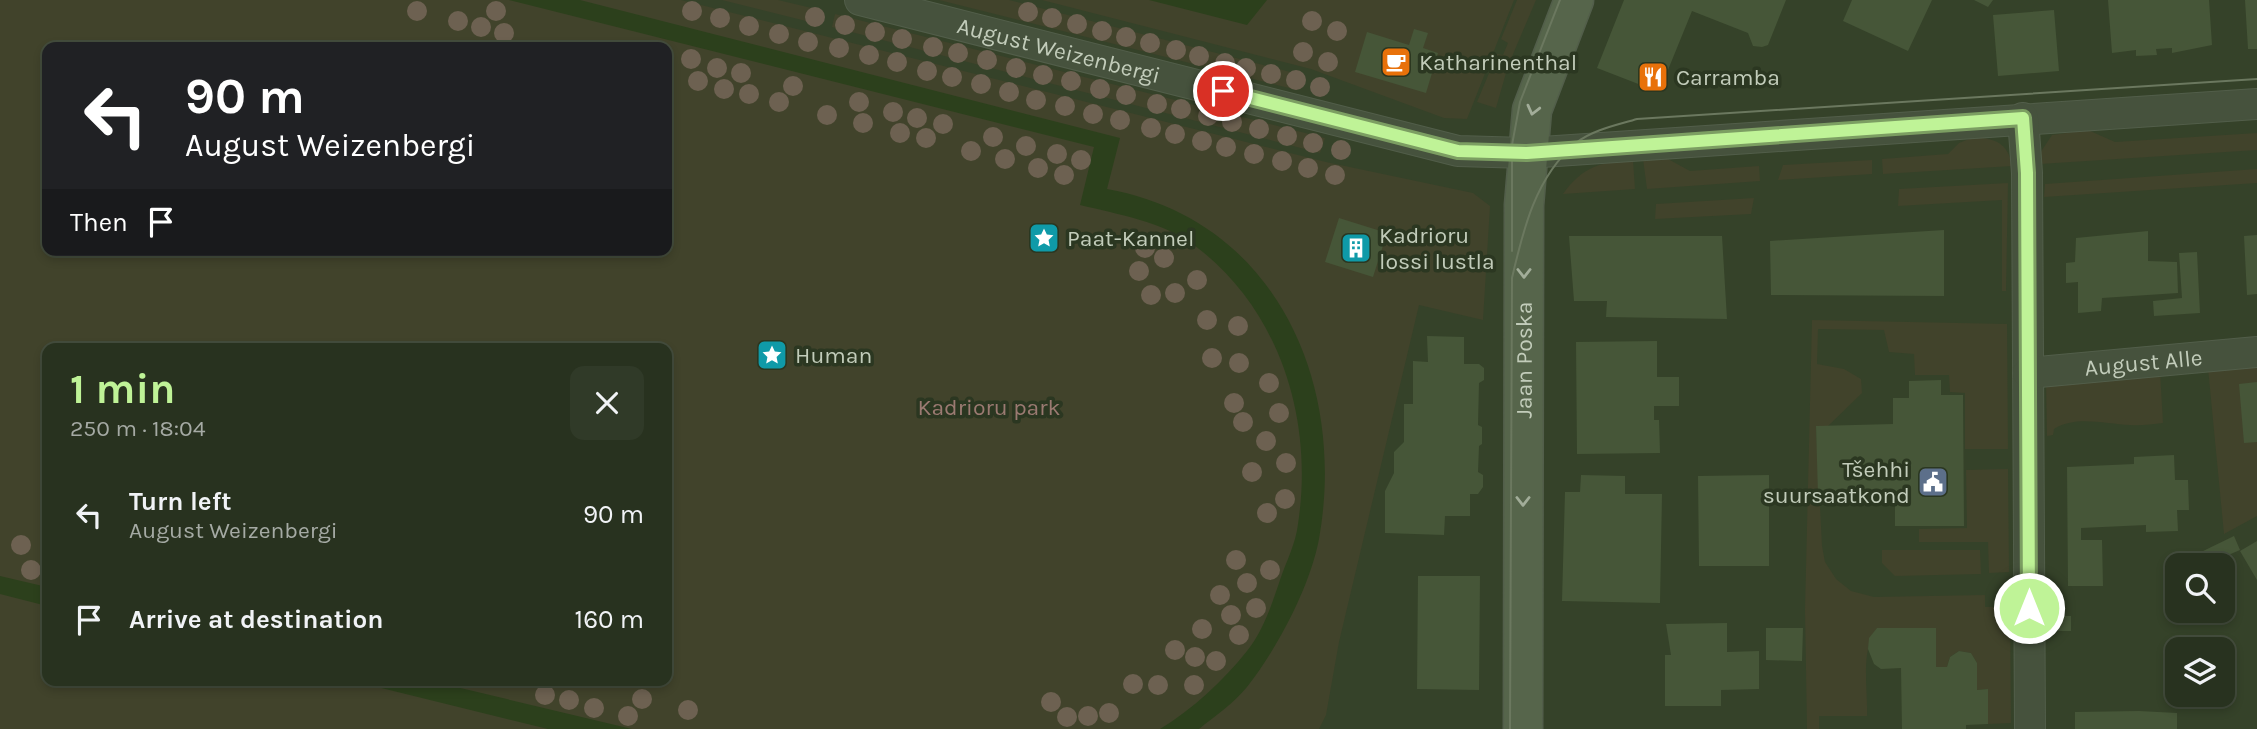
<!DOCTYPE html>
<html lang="en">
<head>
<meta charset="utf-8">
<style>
  :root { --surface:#28321f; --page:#303a28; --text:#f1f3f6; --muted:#a5aaa4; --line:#444d3d; --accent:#bff397 }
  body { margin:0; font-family:Karla,sans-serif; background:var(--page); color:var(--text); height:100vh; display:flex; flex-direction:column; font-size:26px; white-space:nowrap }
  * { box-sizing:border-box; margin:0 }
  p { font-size:23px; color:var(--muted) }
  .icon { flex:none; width:38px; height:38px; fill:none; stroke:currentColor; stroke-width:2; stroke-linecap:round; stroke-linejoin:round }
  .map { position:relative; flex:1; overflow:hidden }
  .drawer { position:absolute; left:42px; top:343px; width:630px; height:343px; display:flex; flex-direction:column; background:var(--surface); border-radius:14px; box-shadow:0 4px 10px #0003,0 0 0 2px var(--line) }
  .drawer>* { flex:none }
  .hud { position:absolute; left:42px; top:42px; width:630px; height:214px; border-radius:14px; box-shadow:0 4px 10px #0003,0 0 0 2px var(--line); background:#202124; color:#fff; overflow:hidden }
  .controls { position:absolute; left:2165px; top:553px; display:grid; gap:14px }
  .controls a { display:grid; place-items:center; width:70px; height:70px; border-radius:14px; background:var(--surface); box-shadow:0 4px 10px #0003,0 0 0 2px var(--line); font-size:35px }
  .pin { position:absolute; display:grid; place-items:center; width:60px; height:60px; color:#fff; margin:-30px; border:4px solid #fff; border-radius:50%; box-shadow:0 2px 7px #0007 }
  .me { position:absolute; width:77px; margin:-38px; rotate:0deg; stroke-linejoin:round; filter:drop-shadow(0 0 5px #0008) }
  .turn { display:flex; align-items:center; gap:24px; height:147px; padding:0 28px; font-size:32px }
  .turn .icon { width:91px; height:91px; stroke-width:2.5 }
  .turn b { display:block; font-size:49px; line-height:60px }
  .then { display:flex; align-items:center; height:66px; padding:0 28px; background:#0003; gap:14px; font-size:26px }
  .round { display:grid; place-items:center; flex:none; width:74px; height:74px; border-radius:14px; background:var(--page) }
  .headline { display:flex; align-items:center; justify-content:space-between; height:119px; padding:0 28px }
  h1 { font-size:42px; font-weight:700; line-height:52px; color:var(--accent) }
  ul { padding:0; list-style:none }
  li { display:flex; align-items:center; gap:21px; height:105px; padding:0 28px }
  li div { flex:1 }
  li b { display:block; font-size:26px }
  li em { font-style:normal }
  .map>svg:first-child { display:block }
</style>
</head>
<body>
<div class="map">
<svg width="2257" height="729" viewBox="0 0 2257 729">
  <rect width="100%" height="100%" fill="#354229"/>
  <!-- green -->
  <path fill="#41432b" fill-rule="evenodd" d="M0,0H681L1326,162L1473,193L1490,206L1483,320L1419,305L1339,642L1326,715L1319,729H0ZM47,47H667V250H47ZM47,348H667V681H47Z
    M722,0H778L820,10L822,17L818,24Z
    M939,0H1009L1302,75L1297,90Z
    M1042,0H1514L1467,119L1444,118L1311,69Z
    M1517,0H1536L1508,66L1496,108L1477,102L1497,54L1503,55L1508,43L1501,39Z
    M835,14L1325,138L1320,153L832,27Z
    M2088,130L2115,142L2257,133V150L2040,164V153L2052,135Z
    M1974,137C1995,139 2008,142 2012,166L1883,174L1882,159L1948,154L1959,143Z
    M1643,159H1668L1690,171L1759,166L1760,181L1647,189Z
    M1633,160L1635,189L1563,194C1583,166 1601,162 1633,160Z
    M1872,160V174L1778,180L1783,165Z
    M2257,169V183L2044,197L2045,184Z
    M2008,183L2006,291H2002V200L1898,206L1899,189Z
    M1754,198L1751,214L1655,219L1656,204Z
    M1812,320L2007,324L2008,449H1965V393L1950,392L1949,375H1915L1914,354L1889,352L1884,330L1818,329L1817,364L1844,369L1861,379L1862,393L1828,426L1816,427L1822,546L1825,562L1836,579L1851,591L1874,597L1985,595V607H2010L2011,723L1988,724V689L1977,690V663L1971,653L1959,651L1950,657L1947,667H1936V628H1877C1860,650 1868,689 1867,716H1819V729H1807L1805,610Z
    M2257,363V516L2224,534L2208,368Z
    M2160,371L2163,423C2152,424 2141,426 2130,425C2106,424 2075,415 2054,429L2053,435L2047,436L2046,380Z
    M2008,469L2009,572L1989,573L1988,542H1919V529L1967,528L1966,470Z
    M1882,550H1980L1981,574L1895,576L1882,563Z"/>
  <!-- water -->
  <path fill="#2c401c" d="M509,0H580L1120,138L1107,189C1275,219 1347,382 1319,539C1310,587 1277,649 1247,687C1234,703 1215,716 1199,729H1160C1193,709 1223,681 1247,651C1263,631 1272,604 1280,580C1286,562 1296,543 1298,524C1314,420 1280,309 1194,245C1163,222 1117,214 1080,205L1094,147Z
    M1149,0H1267L1247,25Z
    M0,576L47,587V606L0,594Z
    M353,681H431L632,729H548Z"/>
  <!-- building -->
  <path fill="#465638" d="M1624,0H1786L1768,45L1762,47L1753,46L1748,33L1692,11L1659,92L1597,68Z
    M1852,0H1932L1908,51L1843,21Z
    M1974,0H1993L1988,7Z
    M2108,0H2209L2212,45L2172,53V48L2156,49L2157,55L2136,56V50L2112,53Z
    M2245,0H2257V49H2248Z
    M2054,10L2059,71L1998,76L1993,15Z
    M1414,29L1428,33L1423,48L1438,53L1426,93L1355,72L1367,32L1409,45Z
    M1339,218L1387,233L1373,277L1325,262Z
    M1944,230V296L1771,295L1770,241Z
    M2148,231V261L2177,262L2178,293L2102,298L2101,311L2078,313V282L2066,283V263L2075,262L2076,238Z
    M2257,235V294L2247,295L2244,236Z
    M1569,236H1722L1727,319L1606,317L1607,301H1574Z
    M2197,252L2200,313L2154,316L2153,301L2182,298L2179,253Z
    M1427,336L1464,337V364H1479L1484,368V380L1479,383L1478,425L1482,427V444L1479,446L1478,472L1483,475V487L1478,494H1470V516H1445L1444,535L1385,533V491L1394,473V452L1404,442V404H1413V361L1428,362Z
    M1657,341V377H1679V406H1654V420H1659L1660,453L1577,454L1576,342Z
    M1941,380V395H1963L1964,526H1895V493L1818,495L1816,426L1893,424V398H1909V381Z
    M2257,382V442L2244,443L2239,384Z
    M2174,455L2175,480H2188L2189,510H2177L2178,531L2146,532V525L2081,528V540H2102L2103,586H2068L2067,467L2134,464V457Z
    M1581,475L1625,476V494H1662L1660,603L1562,601L1565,492H1580Z
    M1769,475V566H1699L1698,476Z
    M2234,536L2240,550L2205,565L2199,553Z
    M2257,541V580L2240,551Z
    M1418,576H1480L1479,690L1417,689Z
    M2058,616H2071V631H2058Z
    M1727,623V652L1759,651V689L1721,690V706H1665V655H1671L1666,624Z
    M1766,628H1803L1802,661L1766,660Z
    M1877,628H1936V667H1947L1950,657L1959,651L1971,653L1977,663V690L1988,689V724L1966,725V729H1902L1901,668L1881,669L1874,664L1868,649L1869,638Z
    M2222,672L2235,693L2206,709L2198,695H2222Z
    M2139,711L2177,713V729H2075V712Z"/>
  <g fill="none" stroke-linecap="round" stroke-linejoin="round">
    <!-- street casing -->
    <g stroke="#525e4a" stroke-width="32">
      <g id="street">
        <path id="s1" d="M860,0L1458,151L1527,153L2257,104"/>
        <path d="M2023,118L2027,173L2030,729"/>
        <path id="s2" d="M2028,373L2257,352"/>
      </g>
    </g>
    <!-- secondary casing -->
    <g stroke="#525e4a" stroke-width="41">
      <g id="secondary">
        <path id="s3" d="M1523,729L1524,205L1532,110L1574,0"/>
      </g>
    </g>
    <!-- street -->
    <use href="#street" stroke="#46523d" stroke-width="30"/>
    <!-- secondary -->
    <use href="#secondary" stroke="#56654b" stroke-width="38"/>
    <!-- tram -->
    <path stroke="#6b785f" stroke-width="2" d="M1512,251V145L1520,102L1560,0
      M1510,729L1512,278C1523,230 1536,176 1576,143C1592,130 1617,125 1637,119L2257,79"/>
  </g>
  <!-- trees -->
  <g fill="#6d6151">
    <circle cx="417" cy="11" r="10"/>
    <circle cx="496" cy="11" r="10"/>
    <circle cx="692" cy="11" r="10"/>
    <circle cx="1028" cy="12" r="10"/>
    <circle cx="815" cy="17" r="10"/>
    <circle cx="720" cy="18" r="10"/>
    <circle cx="1052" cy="18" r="10"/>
    <circle cx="458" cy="21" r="10"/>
    <circle cx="1312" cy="21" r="10"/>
    <circle cx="1077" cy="24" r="10"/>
    <circle cx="845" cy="25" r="10"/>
    <circle cx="749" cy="26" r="10"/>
    <circle cx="481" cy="27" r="10"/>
    <circle cx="1102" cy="31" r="10"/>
    <circle cx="1337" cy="31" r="10"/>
    <circle cx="875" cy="32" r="10"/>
    <circle cx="504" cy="33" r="10"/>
    <circle cx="779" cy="34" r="10"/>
    <circle cx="1126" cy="37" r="10"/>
    <circle cx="902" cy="39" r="10"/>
    <circle cx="808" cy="42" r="10"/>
    <circle cx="1150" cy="43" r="10"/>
    <circle cx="933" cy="47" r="10"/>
    <circle cx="839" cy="48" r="10"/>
    <circle cx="1176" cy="50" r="10"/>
    <circle cx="1303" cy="52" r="10"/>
    <circle cx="958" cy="53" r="10"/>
    <circle cx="869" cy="55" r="10"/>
    <circle cx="1199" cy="56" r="10"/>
    <circle cx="691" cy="59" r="10"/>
    <circle cx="987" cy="60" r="10"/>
    <circle cx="897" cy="62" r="10"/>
    <circle cx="1328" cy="62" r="10"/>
    <circle cx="1225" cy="63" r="10"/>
    <circle cx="717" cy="68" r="10"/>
    <circle cx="1016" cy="68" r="10"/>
    <circle cx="1246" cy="68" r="10"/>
    <circle cx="927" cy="71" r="10"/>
    <circle cx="741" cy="73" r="10"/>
    <circle cx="1271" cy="74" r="10"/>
    <circle cx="1043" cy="75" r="10"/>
    <circle cx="952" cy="77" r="10"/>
    <circle cx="1296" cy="80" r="10"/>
    <circle cx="698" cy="81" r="10"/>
    <circle cx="1071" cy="81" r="10"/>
    <circle cx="981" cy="84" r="10"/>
    <circle cx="793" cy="86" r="10"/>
    <circle cx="1320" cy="87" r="10"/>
    <circle cx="724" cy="89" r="10"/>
    <circle cx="1100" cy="89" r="10"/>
    <circle cx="1009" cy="92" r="10"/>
    <circle cx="749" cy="94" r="10"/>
    <circle cx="1126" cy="95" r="10"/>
    <circle cx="1036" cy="100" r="10"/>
    <circle cx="779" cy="102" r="10"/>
    <circle cx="859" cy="102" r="10"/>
    <circle cx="1157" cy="104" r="10"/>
    <circle cx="1065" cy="106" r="10"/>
    <circle cx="1181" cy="109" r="10"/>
    <circle cx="893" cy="112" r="10"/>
    <circle cx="1093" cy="114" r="10"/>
    <circle cx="827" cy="115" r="10"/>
    <circle cx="1208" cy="116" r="10"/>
    <circle cx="917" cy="118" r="10"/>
    <circle cx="1120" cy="120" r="10"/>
    <circle cx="1232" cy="122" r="10"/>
    <circle cx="863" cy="123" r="10"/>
    <circle cx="943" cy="124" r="10"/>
    <circle cx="1151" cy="128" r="10"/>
    <circle cx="1259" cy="129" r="10"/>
    <circle cx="900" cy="133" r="10"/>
    <circle cx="1175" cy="134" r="10"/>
    <circle cx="1287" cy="136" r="10"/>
    <circle cx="993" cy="137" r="10"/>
    <circle cx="926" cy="138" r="10"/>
    <circle cx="1202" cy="141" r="10"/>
    <circle cx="1313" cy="143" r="10"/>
    <circle cx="1026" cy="146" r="10"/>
    <circle cx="1226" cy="147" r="10"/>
    <circle cx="1341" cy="150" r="10"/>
    <circle cx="971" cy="151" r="10"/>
    <circle cx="1057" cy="154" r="10"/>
    <circle cx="1254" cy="154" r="10"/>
    <circle cx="1005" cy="159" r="10"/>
    <circle cx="1081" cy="160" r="10"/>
    <circle cx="1282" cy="161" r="10"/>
    <circle cx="1038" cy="168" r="10"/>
    <circle cx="1308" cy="168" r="10"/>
    <circle cx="1064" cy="175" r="10"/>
    <circle cx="1335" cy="175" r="10"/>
    <circle cx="1145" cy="248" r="10"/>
    <circle cx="1164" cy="258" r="10"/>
    <circle cx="1139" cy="271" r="10"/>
    <circle cx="1197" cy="280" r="10"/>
    <circle cx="1175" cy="293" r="10"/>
    <circle cx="1151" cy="295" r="10"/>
    <circle cx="1207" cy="320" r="10"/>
    <circle cx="1238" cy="326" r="10"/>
    <circle cx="1212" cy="358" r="10"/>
    <circle cx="1239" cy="363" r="10"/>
    <circle cx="1269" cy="383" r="10"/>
    <circle cx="1234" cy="403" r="10"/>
    <circle cx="1279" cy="413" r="10"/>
    <circle cx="1243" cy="422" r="10"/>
    <circle cx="1266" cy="441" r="10"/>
    <circle cx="1286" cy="463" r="10"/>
    <circle cx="1252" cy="472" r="10"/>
    <circle cx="1285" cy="499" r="10"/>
    <circle cx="1267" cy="513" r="10"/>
    <circle cx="21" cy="545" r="10"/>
    <circle cx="1236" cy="560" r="10"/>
    <circle cx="31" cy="570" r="10"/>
    <circle cx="1270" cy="570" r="10"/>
    <circle cx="1247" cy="583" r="10"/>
    <circle cx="1220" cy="595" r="10"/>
    <circle cx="1256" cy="608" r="10"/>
    <circle cx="1231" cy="615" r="10"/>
    <circle cx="1202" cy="629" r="10"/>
    <circle cx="1239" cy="635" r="10"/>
    <circle cx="1175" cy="650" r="10"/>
    <circle cx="1195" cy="657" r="10"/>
    <circle cx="1216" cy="661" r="10"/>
    <circle cx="1133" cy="684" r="10"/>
    <circle cx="1158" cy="685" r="10"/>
    <circle cx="1194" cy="685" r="10"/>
    <circle cx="545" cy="695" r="10"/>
    <circle cx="642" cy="699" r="10"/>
    <circle cx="569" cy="700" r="10"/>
    <circle cx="1051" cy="702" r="10"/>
    <circle cx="594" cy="708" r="10"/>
    <circle cx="688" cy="710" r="10"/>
    <circle cx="1109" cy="713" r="10"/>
    <circle cx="628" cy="716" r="10"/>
    <circle cx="1088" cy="716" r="10"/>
    <circle cx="1067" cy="717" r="10"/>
  </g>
  <!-- one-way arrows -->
  <defs><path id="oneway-chevron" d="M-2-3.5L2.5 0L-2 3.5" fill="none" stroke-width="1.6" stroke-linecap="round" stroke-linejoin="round" transform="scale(1.75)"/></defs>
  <g stroke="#a2ad99">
    <use href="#oneway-chevron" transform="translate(1533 110) rotate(104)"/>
    <use href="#oneway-chevron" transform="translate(1524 273) rotate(90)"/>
    <use href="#oneway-chevron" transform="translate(1523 501) rotate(90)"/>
  </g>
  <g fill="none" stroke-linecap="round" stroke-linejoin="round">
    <!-- route casing -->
    <g stroke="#7c9e62" stroke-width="18">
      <path id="route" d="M1223,91L1458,151L1527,153L2023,118L2027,173L2029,608"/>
    </g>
    <!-- route -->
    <use href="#route" stroke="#bff397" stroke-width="12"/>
  </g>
  <!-- icons -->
  <defs>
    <g id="cafe-square" transform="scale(1.575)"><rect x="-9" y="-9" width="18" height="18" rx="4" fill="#e8710a" stroke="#2b3721"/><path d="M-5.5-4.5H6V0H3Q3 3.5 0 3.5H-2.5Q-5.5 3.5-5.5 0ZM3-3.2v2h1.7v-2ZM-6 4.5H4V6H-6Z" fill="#fff"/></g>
    <g id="restaurant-square" transform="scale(1.575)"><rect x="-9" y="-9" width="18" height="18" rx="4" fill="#e8710a" stroke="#2b3721"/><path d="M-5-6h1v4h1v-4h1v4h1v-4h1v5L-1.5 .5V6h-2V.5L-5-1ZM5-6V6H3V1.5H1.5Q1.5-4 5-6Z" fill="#fff"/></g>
    <g id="sight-square" transform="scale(1.575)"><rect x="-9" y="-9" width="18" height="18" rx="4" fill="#0f9aa8" stroke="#2b3721"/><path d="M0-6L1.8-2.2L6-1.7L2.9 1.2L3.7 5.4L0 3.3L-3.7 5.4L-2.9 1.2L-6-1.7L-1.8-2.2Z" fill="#fff"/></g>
    <g id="building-square" transform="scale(1.575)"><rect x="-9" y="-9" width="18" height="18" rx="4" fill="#0f9aa8" stroke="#2b3721"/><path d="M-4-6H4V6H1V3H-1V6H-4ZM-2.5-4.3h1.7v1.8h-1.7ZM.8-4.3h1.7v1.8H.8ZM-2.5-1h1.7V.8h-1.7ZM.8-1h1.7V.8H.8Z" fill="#fff"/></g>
    <g id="civic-square" transform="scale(1.575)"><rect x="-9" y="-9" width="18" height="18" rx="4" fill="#5c6f8a" stroke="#2b3721"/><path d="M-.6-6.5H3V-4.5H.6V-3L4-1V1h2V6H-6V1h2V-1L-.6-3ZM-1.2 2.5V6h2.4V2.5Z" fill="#fff"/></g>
  </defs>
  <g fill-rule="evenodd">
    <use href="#cafe-square" x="1396" y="62"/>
    <use href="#restaurant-square" x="1653" y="77"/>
    <use href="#sight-square" x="1044" y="238"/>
    <use href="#building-square" x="1356" y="248"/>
    <use href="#sight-square" x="772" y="355"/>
    <use href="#civic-square" x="1933" y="482"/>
  </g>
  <g text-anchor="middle" stroke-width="7" stroke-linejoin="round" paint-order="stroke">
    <!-- street labels -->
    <g font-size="23" fill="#c2ccba" stroke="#2b3721">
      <text dy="8" stroke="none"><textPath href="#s1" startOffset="205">August Weizenbergi</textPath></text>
      <text dy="8" stroke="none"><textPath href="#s3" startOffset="369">Jaan Poska</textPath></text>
      <text dy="8" stroke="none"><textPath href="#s2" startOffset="116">August Alle</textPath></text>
    </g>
    <!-- poi labels -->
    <g font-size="23" fill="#c2ccba" stroke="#2b3721" text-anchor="start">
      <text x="1419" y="70">Katharinenthal</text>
      <text x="1676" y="85">Carramba</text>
      <text x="1379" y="243">Kadrioru<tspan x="1379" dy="26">lossi lustla</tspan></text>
      <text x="1067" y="246">Paat-Kannel</text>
      <text x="795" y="363">Human</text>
      <text x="1910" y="477" text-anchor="end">Tšehhi<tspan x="1910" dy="26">suursaatkond</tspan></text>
    </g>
    <!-- park labels -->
    <g font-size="23" fill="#9b7a72" stroke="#2b3721">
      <text x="989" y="415">Kadrioru park</text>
    </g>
  </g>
</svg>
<div class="controls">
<a><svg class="icon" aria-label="search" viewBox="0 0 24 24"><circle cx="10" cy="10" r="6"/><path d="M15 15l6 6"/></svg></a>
<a><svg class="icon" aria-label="layers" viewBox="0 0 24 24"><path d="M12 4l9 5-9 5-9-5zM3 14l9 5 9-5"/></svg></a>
</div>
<div class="pin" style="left:1223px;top:91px;background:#d93025"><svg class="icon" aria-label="arrive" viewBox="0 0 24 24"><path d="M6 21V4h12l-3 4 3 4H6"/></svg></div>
<svg class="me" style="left:2029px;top:608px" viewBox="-20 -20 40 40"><circle r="17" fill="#bff397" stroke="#fff" stroke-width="3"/><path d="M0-11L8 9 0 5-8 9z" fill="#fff"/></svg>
<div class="hud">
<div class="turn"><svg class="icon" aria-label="left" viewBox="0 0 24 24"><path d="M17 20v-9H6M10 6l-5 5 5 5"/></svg><div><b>90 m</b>August Weizenbergi</div></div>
<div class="then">Then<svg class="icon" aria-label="arrive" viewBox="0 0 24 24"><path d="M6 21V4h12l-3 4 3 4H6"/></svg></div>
</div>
<section class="drawer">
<div class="headline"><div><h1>1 min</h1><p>250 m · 18:04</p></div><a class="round"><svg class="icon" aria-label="close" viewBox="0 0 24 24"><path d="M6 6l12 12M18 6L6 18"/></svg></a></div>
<ul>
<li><svg class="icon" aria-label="left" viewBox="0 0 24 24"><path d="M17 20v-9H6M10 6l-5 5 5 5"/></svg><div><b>Turn left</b><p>August Weizenbergi</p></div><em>90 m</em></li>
<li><svg class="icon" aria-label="arrive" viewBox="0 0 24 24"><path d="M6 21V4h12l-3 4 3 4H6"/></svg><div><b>Arrive at destination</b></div><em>160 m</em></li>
</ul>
</section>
</div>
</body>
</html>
